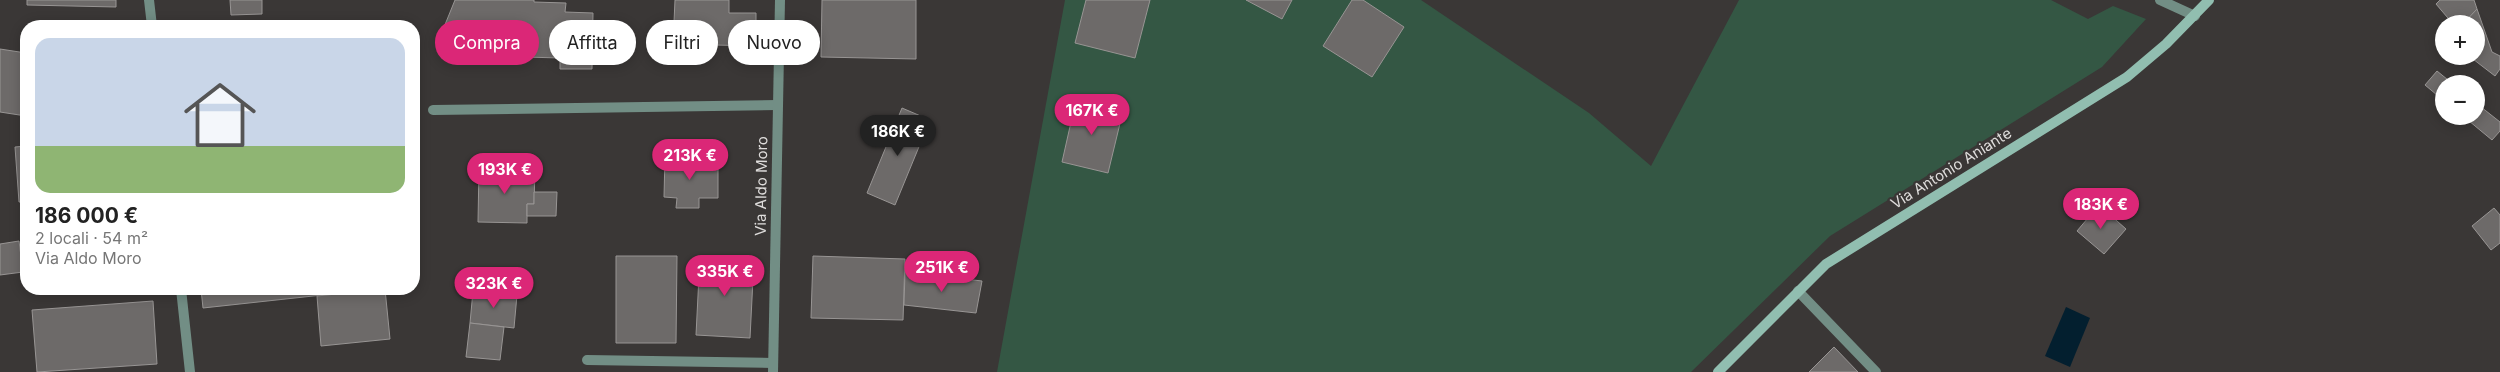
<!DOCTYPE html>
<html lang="it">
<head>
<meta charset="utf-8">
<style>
	:root { --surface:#fff; --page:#f2f2f2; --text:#222; --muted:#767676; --accent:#db2777 }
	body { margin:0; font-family:Inter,sans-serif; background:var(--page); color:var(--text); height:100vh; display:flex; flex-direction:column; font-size:19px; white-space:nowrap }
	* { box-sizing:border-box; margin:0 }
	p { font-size:16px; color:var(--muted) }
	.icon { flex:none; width:28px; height:28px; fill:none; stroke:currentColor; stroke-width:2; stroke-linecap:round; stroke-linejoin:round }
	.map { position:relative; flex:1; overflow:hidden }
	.drawer { position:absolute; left:20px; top:20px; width:400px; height:275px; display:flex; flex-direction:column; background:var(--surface); border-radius:20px; box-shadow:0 2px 12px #0003 }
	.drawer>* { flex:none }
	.banner { position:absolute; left:435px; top:20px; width:475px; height:45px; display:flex; gap:10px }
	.fabs { position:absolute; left:2435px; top:15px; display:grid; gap:10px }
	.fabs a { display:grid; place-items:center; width:50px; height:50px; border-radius:50%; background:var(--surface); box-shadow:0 2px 12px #0003; font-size:25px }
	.price { position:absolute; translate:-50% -42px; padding:0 11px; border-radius:18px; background:var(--accent); color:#fff; font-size:16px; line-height:32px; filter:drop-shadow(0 1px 2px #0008) }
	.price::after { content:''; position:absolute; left:50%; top:30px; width:15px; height:11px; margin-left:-8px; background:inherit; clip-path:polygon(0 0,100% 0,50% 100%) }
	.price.active { background:#222; color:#fff }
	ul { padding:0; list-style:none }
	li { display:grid; align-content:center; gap:10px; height:265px; padding:0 15px }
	li span { display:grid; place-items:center; height:155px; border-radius:15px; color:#555 }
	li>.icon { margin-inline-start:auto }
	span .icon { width:90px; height:90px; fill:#fffc; stroke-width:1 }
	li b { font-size:21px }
	.chip { padding:0 18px; border-radius:22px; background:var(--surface); box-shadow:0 2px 12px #0003; font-size:18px; line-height:45px }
	.chip.active { background:var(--accent); color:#fff }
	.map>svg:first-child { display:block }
	.green { fill:#345744 }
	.water { fill:#031f2f }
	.building { fill:#6d6a69; stroke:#989594 }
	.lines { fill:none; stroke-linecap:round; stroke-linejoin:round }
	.lane { stroke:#728e85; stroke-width:10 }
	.street { stroke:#728e85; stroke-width:10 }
	.secondary { stroke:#91beb0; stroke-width:10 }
	.labels { text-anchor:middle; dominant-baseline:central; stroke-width:4.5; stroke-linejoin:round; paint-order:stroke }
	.street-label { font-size:15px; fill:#dedcdb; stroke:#3a3736 }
</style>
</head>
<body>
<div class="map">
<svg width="2500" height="372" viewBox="0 0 2500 372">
	<rect width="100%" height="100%" fill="#3a3736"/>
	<polygon class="green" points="1065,0 1421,0 1589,113 1651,166 1739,0 2051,0 2088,19 2113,6 2146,19 2102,67 1830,236 1691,372 997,372"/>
	<polygon class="water" points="2066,307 2090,318 2070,367 2045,356"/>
	<g class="building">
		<polygon points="27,0 116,0 116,7 27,5"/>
		<polygon points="230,0 262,0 262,14 231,15"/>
		<polygon points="455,0 534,0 534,2 566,3 565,12 593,13 592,69 560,69 560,58 525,57 525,47 459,47 459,37 440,37"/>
		<polygon points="675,0 729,0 729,13 756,13 756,46 673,44"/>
		<polygon points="822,0 916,0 916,59 821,57"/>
		<polygon points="1086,0 1150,0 1135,58 1075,43"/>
		<polygon points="1246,0 1292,0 1282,19"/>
		<polygon points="1352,0 1363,0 1404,27 1372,77 1323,46"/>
		<polygon points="2440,0 2474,0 2477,9 2463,24 2453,24 2436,4"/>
		<polygon points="2477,9 2492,52 2500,56 2500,69 2495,76 2469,56 2476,56 2476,24 2463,24"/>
		<polygon points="0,49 26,53 26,116 0,112"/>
		<polygon points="2437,71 2453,84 2444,84 2443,100 2425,85"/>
		<polygon points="1076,100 1123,111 1108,173 1062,162"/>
		<polygon points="2476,103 2500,122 2500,131 2492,140 2463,116 2476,116"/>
		<polygon points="902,108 930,120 895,205 867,193"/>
		<polygon points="26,146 26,202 19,202 15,147"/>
		<polygon points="665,156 700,157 718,169 718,198 699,198 699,208 676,208 677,198 664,197"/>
		<polygon points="479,168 535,169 534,204 527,204 527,223 478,222"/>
		<polygon points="534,192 557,192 556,216 527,216 527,204 534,204"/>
		<polygon points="2099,205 2126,229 2104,254 2077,231"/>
		<polygon points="2494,208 2500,215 2500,243 2491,250 2472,226"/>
		<polygon points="19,241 23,272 0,275 0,244"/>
		<polygon points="616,256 677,256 676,343 616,343"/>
		<polygon points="700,256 754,259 750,338 696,335"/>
		<polygon points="813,256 905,259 903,320 811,318"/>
		<polygon points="905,272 982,281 976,313 904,305"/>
		<polygon points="201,289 350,289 350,292 203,308"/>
		<polygon points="385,289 390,339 321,346 317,296"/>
		<polygon points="473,291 517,295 514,328 470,323"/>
		<polygon points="153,301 157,364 37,372 32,310"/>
		<polygon points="470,323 504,327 500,360 466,357"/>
		<polygon points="1834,347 1858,372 1809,372"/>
	</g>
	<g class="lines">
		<polyline class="lane" points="2160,0 2195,16"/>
		<g class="street">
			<polyline points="149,0 152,26"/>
			<polyline points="433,110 777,105"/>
			<polyline points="181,289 190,372"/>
			<polyline points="1798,291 1876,372"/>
			<polyline points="587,360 773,363"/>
			<polyline points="773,372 780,0"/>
		</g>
		<polyline class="secondary" points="1718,372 1826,264 2127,77 2166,44 2209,0"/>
	</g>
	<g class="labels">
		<g class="street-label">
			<text transform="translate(1951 168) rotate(-32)">Via Antonio Aniante</text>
			<text transform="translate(761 186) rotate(-89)">Via Aldo Moro</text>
		</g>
	</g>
</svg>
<div class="fabs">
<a>+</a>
<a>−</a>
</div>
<b class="price" style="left:1092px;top:136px">167K €</b>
<b class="price active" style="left:898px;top:157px">186K €</b>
<b class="price" style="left:690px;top:181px">213K €</b>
<b class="price" style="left:505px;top:195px">193K €</b>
<b class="price" style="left:2101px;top:230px">183K €</b>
<b class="price" style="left:942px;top:293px">251K €</b>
<b class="price" style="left:725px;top:297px">335K €</b>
<b class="price" style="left:494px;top:309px">323K €</b>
<div class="banner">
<a class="chip active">Compra</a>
<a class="chip">Affitta</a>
<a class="chip">Filtri</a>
<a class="chip">Nuovo</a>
</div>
<section class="drawer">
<ul>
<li><span style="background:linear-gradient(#c9d6e8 70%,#8fb573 0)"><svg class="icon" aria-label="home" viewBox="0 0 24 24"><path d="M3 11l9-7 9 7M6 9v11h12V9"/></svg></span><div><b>186 000 €</b><p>2 locali · 54 m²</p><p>Via Aldo Moro</p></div></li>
</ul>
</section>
</div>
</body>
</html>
